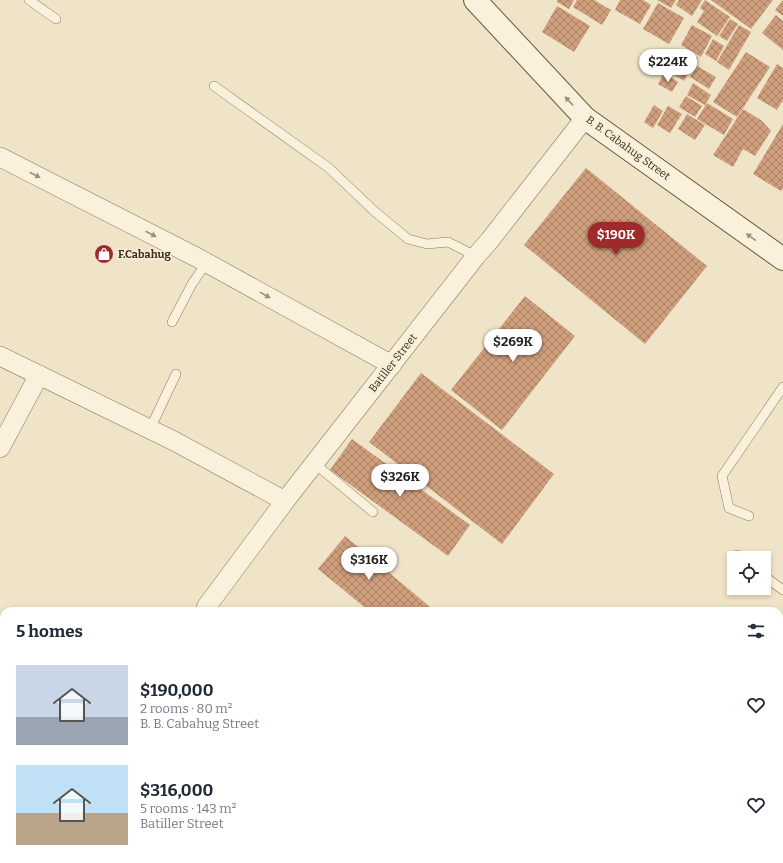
<!DOCTYPE html>
<html lang="en">
<head>
<meta charset="utf-8">
<style>
	:root { --surface:#fff; --page:#f2f2f3; --text:#1f2937; --muted:#747a83; --accent:#9e2a2b }
	body { margin:0; font-family:Bitter,serif; background:var(--page); color:var(--text); height:100vh; display:flex; flex-direction:column; font-size:15px; white-space:nowrap }
	* { box-sizing:border-box; margin:0 }
	p { font-size:13px; color:var(--muted) }
	.icon { flex:none; width:22px; height:22px; fill:none; stroke:currentColor; stroke-width:2; stroke-linecap:round; stroke-linejoin:round }
	.map { position:relative; flex:1; overflow:hidden }
	.side { position:absolute; left:0px; top:607px; width:783px; height:256px; display:flex; flex-direction:column; background:var(--surface); border-radius:12px 12px 0 0; box-shadow:0 2px 6px #0003 }
	.side>* { flex:none }
	.controls { position:absolute; left:727px; top:551px; display:grid; gap:8px }
	.controls a { display:grid; place-items:center; width:44px; height:44px; border-radius:0px; background:var(--surface); box-shadow:0 2px 6px #0003; font-size:20px }
	.price { position:absolute; translate:-50% -34px; padding:0 9px; border-radius:14px; background:#fff; color:#222; font-size:13px; line-height:26px; filter:drop-shadow(0 1px 2px #0008) }
	.price::after { content:''; position:absolute; left:50%; top:24px; width:12px; height:9px; margin-left:-6px; background:inherit; clip-path:polygon(0 0,100% 0,50% 100%) }
	.price.active { background:var(--accent); color:#fff }
	ul { padding:0; list-style:none }
	li { display:flex; align-items:center; gap:12px; height:100px; padding:0 16px }
	li span { display:grid; place-items:center; flex:none; width:112px; height:80px; border-radius:0px; color:#555 }
	li>.icon { margin-inline-start:auto }
	span .icon { width:48px; height:48px; fill:#fffc; stroke-width:1 }
	li b { font-size:17px }
	h2 { display:flex; justify-content:space-between; align-items:center; height:48px; padding:0 16px; font-size:17px }
	.map>svg:first-child { display:block }
	.lines { fill:none; stroke-linecap:round; stroke-linejoin:round }
	.stream { stroke:#6f938a; stroke-width:6 }
	.building { fill:url(#building-cross-hatch) }
	.lane-casing { stroke:#8d765c; stroke-width:10 }
	.street-casing { stroke:#8d765c; stroke-width:20 }
	.secondary-casing { stroke:#6f573f; stroke-width:24 }
	.primary-casing { stroke:#5b4430; stroke-width:24 }
	.lane { stroke:#faf1dc; stroke-width:9 }
	.street { stroke:#faf1dc; stroke-width:19 }
	.secondary { stroke:#faf1dc; stroke-width:22 }
	.primary { stroke:#f3d9a0; stroke-width:22 }
	.oneway { fill:#9c907e }
	.labels { text-anchor:middle; dominant-baseline:central; stroke-width:3; stroke-linejoin:round; paint-order:stroke }
	.street-label { font-size:11px; fill:#3d2e20; stroke:#f7eed8 }
	.poi-label { font-size:11px; font-weight:bold; fill:#3d2e20; stroke:#f7eed8; text-anchor:start }
</style>
</head>
<body>
<div class="map">
<svg width="783" height="863" viewBox="0 0 783 863">
	<defs>
		<pattern id="building-cross-hatch" width="8" height="8" patternUnits="userSpaceOnUse"><rect width="8" height="8" fill="#cf9f7d"/><path d="M0 0l8 8M0 8l8-8" fill="none" stroke="#a98266"/></pattern>
	</defs>
	<rect width="100%" height="100%" fill="#f0e4c8"/>
	<g class="lines">
		<g class="stream">
			<polyline points="0,642 4,646"/>
			<polyline points="437,859 446,863"/>
		</g>
	</g>
	<g class="building">
		<polygon points="557,0 574,0 569,9 557,2"/>
		<polygon points="577,0 594,0 611,10 602,25 573,7"/>
		<polygon points="620,0 643,0 651,5 640,24 615,10"/>
		<polygon points="657,0 676,0 671,8"/>
		<polygon points="679,0 702,0 692,16 676,5"/>
		<polygon points="705,0 730,17 717,36 697,22 704,11 700,8"/>
		<polygon points="711,0 773,0 751,29"/>
		<polygon points="783,0 783,16 775,10"/>
		<polygon points="658,3 684,18 669,44 643,29"/>
		<polygon points="557,6 590,26 574,52 542,32"/>
		<polygon points="776,15 783,21 783,50 762,33"/>
		<polygon points="730,19 738,24 727,41 719,36"/>
		<polygon points="692,25 712,36 701,57 681,45"/>
		<polygon points="739,25 751,32 729,70 717,62"/>
		<polygon points="713,39 724,46 716,61 705,54"/>
		<polygon points="683,49 698,58 693,66 678,57"/>
		<polygon points="667,51 692,67 684,81 659,65"/>
		<polygon points="746,52 770,67 737,117 713,102"/>
		<polygon points="777,64 783,68 783,100 777,110 757,98"/>
		<polygon points="697,66 716,77 709,89 690,77"/>
		<polygon points="664,73 678,82 672,92 658,84"/>
		<polygon points="693,83 711,95 705,105 687,95"/>
		<polygon points="686,96 702,106 695,117 679,107"/>
		<polygon points="707,103 733,119 724,135 697,119"/>
		<polygon points="654,105 663,111 653,128 644,122"/>
		<polygon points="668,106 682,114 670,133 657,125"/>
		<polygon points="743,109 761,120 771,131 755,156 743,149 733,167 713,155"/>
		<polygon points="687,114 705,125 695,140 678,129"/>
		<polygon points="783,124 783,188 781,191 753,174"/>
		<polygon points="586,168 707,266 645,344 524,245"/>
		<polygon points="525,296 575,336 502,430 451,390"/>
		<polygon points="421,373 554,474 502,544 369,442"/>
		<polygon points="352,439 470,525 448,556 330,470"/>
		<polygon points="345,536 435,611 369,611 318,569"/>
		<polygon points="52,859 93,859 91,863 50,863"/>
	</g>
	<g class="lines">
		<g class="lane-casing">
			<g id="lane">
				<polyline points="29,0 56,19"/>
				<polyline points="214,86 329,168 373,210 408,239 427,244 448,242 476,256"/>
				<polyline points="172,322 192,284 207,262"/>
				<polyline points="150,429 176,374"/>
				<polyline points="315,464 373,512"/>
				<polyline points="749,516 729,508 722,476 783,387"/>
				<polyline points="737,555 741,558"/>
				<polyline points="764,576 783,590"/>
				<polyline points="0,731 4,735"/>
				<polyline points="167,859 179,863"/>
			</g>
		</g>
		<g class="street-casing">
			<g id="street">
				<polyline points="0,157 198,258 392,365"/>
				<polyline points="0,356 174,441 285,501"/>
				<polyline points="0,448 39,375"/>
				<polyline points="205,611 207,606 285,501 476,256 490,240 585,118"/>
				<polyline points="779,691 783,693"/>
				<polyline points="540,863 543,859"/>
			</g>
		</g>
		<g class="secondary-casing">
			<polyline id="secondary" points="475,0 585,118 783,259"/>
		</g>
		<g class="primary-casing">
			<g id="primary">
				<polyline points="779,805 783,797"/>
				<polyline points="750,863 752,859"/>
			</g>
		</g>
		<use href="#lane" class="lane"/>
		<use href="#street" class="street"/>
		<use href="#secondary" class="secondary"/>
		<use href="#primary" class="primary"/>
	</g>
	<defs><path id="oneway-solid" d="M-6-.8H1V-3.2L6.5 0L1 3.2V.8H-6Z"/></defs>
	<g class="oneway">
		<use href="#oneway-solid" transform="translate(569 101) rotate(-133)"/>
		<use href="#oneway-solid" transform="translate(35 175) rotate(27)"/>
		<use href="#oneway-solid" transform="translate(151 234) rotate(27)"/>
		<use href="#oneway-solid" transform="translate(751 237) rotate(-144)"/>
		<use href="#oneway-solid" transform="translate(265 295) rotate(29)"/>
	</g>
	<defs>
		<g id="shop-disc" transform="scale(1)"><circle r="9.5" fill="#9e2a2b" stroke="#f7eed8"/><path d="M-5-2.5h2.3a2.7 3.5 0 0 1 5.4 0H5L5.5 6h-11ZM-1.5-2.5h3a1.5 2.3 0 0 0-3 0Z" fill="#fff"/></g>
	</defs>
	<g fill-rule="evenodd">
		<use href="#shop-disc" x="104" y="254"/>
	</g>
	<g class="labels">
		<g class="street-label">
			<text transform="translate(628 148) rotate(36)">B. B. Cabahug Street</text>
			<text transform="translate(393 363) rotate(-52)">Batiller Street</text>
		</g>
		<g class="poi-label">
			<text x="118" y="254">F.Cabahug</text>
		</g>
	</g>
</svg>
<div class="controls">
<a><svg class="icon" aria-label="locate" viewBox="0 0 24 24"><circle cx="12" cy="12" r="6"/><path d="M12 2v4M12 18v4M2 12h4M18 12h4"/></svg></a>
</div>
<b class="price" style="left:668px;top:83px">$224K</b>
<b class="price active" style="left:616px;top:256px">$190K</b>
<b class="price" style="left:513px;top:363px">$269K</b>
<b class="price" style="left:400px;top:498px">$326K</b>
<b class="price" style="left:369px;top:581px">$316K</b>
<section class="side">
<h2>5 homes<svg class="icon" aria-label="filters" viewBox="0 0 24 24"><path d="M4 7h16M4 17h16"/><circle cx="9" cy="7" r="2"/><circle cx="15" cy="17" r="2"/></svg></h2>
<ul>
<li><span style="background:linear-gradient(#c9d6e8 65%,#9aa5b1 0)"><svg class="icon" aria-label="home" viewBox="0 0 24 24"><path d="M3 11l9-7 9 7M6 9v11h12V9"/></svg></span><div><b>$190,000</b><p>2 rooms · 80 m²</p><p>B. B. Cabahug Street</p></div><svg class="icon" aria-label="heart" viewBox="0 0 24 24"><path d="M12 20l-8-8c-3-5 5-10 8-4 3-6 11-1 8 4z"/></svg></li>
<li><span style="background:linear-gradient(#bfe0f5 60%,#b9a48a 0)"><svg class="icon" aria-label="home" viewBox="0 0 24 24"><path d="M3 11l9-7 9 7M6 9v11h12V9"/></svg></span><div><b>$316,000</b><p>5 rooms · 143 m²</p><p>Batiller Street</p></div><svg class="icon" aria-label="heart" viewBox="0 0 24 24"><path d="M12 20l-8-8c-3-5 5-10 8-4 3-6 11-1 8 4z"/></svg></li>
</ul>
</section>
</div>
</body>
</html>
